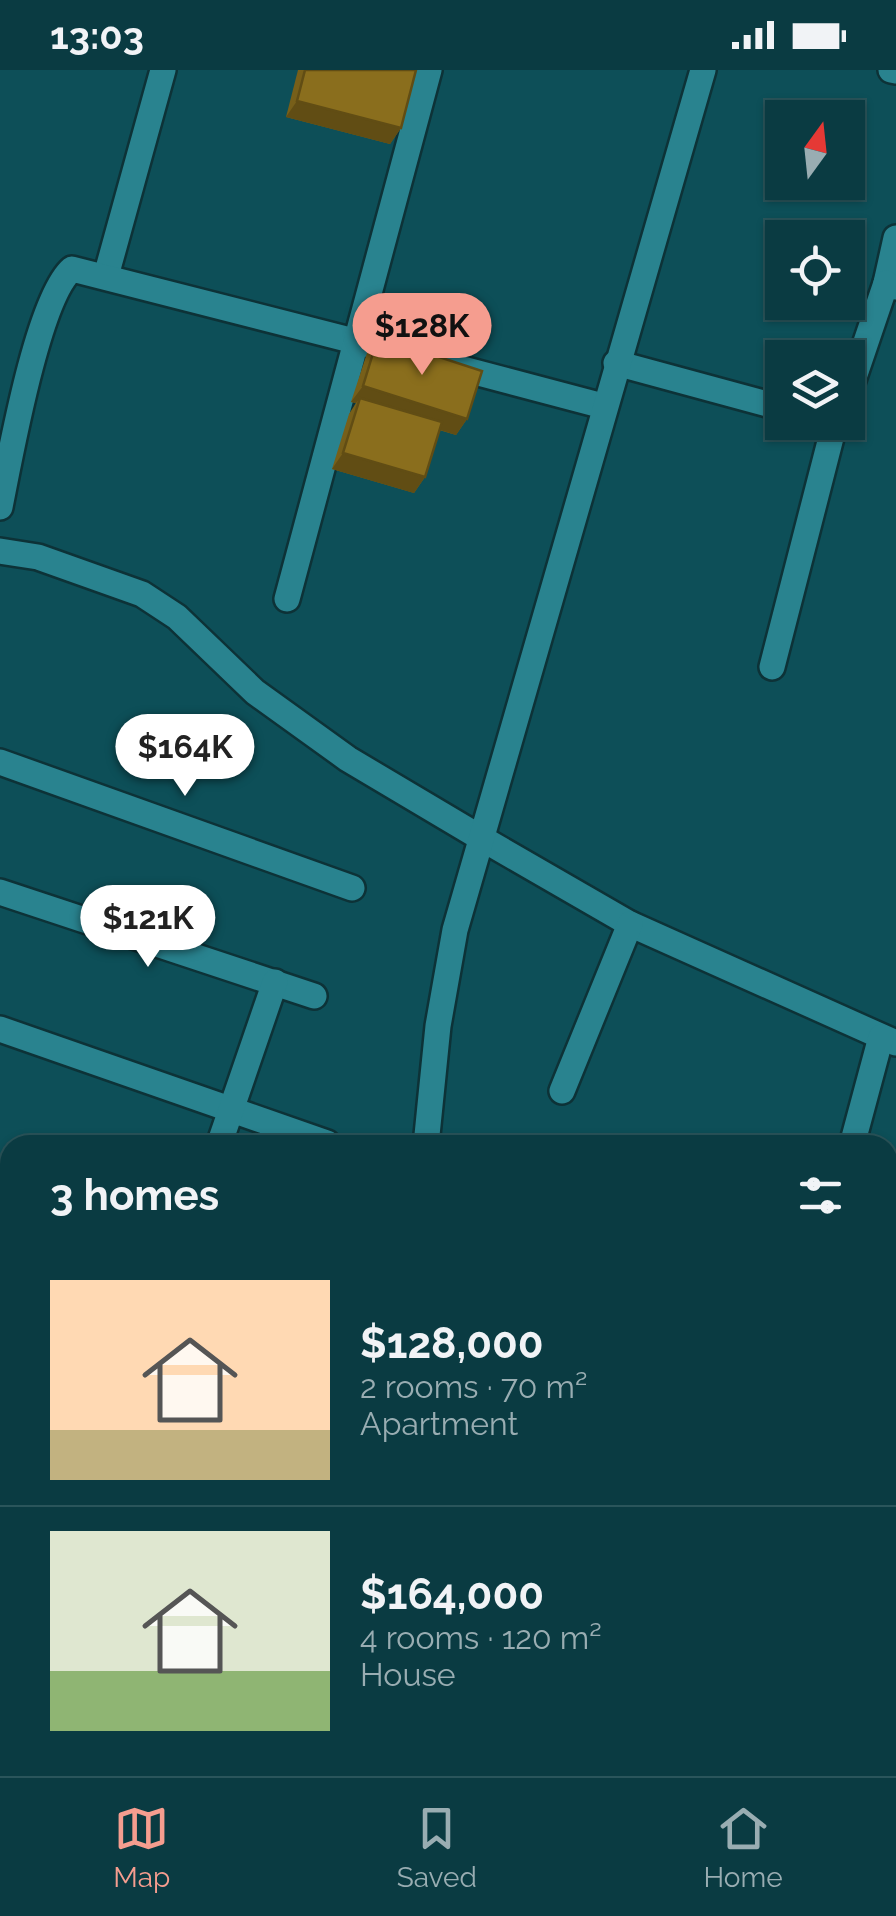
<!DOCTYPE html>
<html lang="en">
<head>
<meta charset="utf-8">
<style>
	:root { --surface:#0a3b42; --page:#134249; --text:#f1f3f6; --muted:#99adb2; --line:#2a555b; --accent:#f59d8f }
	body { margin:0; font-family:Raleway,sans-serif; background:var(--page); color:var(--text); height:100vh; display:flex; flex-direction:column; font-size:38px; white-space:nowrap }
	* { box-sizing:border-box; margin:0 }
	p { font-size:32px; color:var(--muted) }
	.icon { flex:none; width:55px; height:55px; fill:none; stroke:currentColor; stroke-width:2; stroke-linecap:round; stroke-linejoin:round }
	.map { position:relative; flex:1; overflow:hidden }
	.drawer { position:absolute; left:0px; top:1065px; width:898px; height:642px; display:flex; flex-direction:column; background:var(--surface); border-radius:30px 30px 0 0; box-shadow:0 2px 8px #0004,0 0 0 2px var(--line) }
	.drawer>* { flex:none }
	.needle { width:65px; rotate:15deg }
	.tools { position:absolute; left:765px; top:30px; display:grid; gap:20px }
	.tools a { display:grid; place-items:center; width:100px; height:100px; border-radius:0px; background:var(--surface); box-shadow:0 2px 8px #0004,0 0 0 2px var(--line); font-size:50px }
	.price { position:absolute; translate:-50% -85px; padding:0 22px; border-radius:35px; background:#fff; color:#222; font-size:32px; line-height:65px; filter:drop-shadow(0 2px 5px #0008) }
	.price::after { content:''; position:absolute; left:50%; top:60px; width:30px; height:22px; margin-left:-15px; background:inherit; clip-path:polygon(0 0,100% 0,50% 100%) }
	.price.selected { background:var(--accent); color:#111 }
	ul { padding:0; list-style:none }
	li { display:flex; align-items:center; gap:30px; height:250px; padding:0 50px }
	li+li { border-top:2px solid var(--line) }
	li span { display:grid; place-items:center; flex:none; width:280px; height:200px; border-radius:0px; color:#555 }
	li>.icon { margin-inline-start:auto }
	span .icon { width:120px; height:120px; fill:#fffc; stroke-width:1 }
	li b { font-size:42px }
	h2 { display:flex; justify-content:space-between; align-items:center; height:120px; padding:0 50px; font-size:42px }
	.status { display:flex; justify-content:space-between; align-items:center; height:70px; padding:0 50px; background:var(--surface); direction:ltr }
	.status svg { height:28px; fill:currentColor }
	.menu { display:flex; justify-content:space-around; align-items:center; height:140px; border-top:2px solid var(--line); background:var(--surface); font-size:28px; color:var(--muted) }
	.menu a { display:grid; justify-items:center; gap:5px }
	.menu .selected { color:var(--accent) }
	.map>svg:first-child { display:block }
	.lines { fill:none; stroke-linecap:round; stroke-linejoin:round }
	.minor-casing { stroke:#0d3237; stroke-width:30 }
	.minor { stroke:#29838f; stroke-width:25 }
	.wall { fill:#775f19 }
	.shaded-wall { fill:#614d14 }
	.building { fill:#8a6e1d; stroke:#614d14; stroke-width:2.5 }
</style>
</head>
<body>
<div class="status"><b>13:03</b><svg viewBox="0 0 49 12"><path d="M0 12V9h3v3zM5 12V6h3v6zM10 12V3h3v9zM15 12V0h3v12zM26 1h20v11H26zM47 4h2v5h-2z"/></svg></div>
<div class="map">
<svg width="896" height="1706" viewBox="0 0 896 1706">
	<rect width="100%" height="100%" fill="#0d4f58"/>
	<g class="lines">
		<g class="minor-casing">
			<g id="minor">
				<polyline points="891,0 896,1"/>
				<polyline points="896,168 886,213 896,217"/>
				<polyline points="106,206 163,0"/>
				<polyline points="616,293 782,338"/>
				<polyline points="448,295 603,336"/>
				<polyline points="848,325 886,213"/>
				<path d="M 0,437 C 10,387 38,228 72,199 L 405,284"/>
				<polyline points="0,481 38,487 142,524 177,547 255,622 348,689 481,768 630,854 896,973"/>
				<polyline points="287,529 429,0"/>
				<polyline points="772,597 835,352"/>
				<polyline points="0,692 352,818"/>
				<polyline points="0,822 314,926"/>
				<polyline points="0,959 327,1073"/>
				<polyline points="562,1021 630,854"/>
				<polyline points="219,1075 275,912"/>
				<polyline points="426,1075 438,956 455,860 703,0"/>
				<polyline points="852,1075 881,967"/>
				<polyline points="0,1127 10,1130"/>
				<polyline points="0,1286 10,1289"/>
				<polyline points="0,1423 10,1426"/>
				<polyline points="0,1476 10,1443"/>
				<polyline points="888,1510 896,1512"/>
				<polyline points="888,1578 896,1572"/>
				<polyline points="60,1706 62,1698"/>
				<polyline points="197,1706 200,1698"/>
				<polyline points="334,1706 336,1698"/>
				<polyline points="449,1706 449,1698"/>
				<polyline points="774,1706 780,1698"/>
			</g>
		</g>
		<use href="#minor" class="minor"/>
	</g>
	<g class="wall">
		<polygon points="298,0 416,0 401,58 390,74 286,47"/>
		<polygon points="378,267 467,349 456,365 439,360 425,407 414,423 332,399 349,344 356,333 351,332 367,283"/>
	</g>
	<g class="shaded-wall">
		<polygon points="297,31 401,58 390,74 286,47"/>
		<polygon points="363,316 467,349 456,365 358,334 360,328 356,333 351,332"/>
		<polygon points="343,383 425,407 414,423 332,399"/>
	</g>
	<g class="building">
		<polygon points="305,0 416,0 401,58 297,31"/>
		<polygon points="378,267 482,301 467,349 363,316"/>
		<polygon points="360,328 442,352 425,407 343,383"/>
	</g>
</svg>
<div class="tools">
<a><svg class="needle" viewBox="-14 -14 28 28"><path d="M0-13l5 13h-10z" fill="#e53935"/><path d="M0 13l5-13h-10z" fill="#99adb2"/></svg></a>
<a><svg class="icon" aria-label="locate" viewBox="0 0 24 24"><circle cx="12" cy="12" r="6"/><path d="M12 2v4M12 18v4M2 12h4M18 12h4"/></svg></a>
<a><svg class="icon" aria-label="layers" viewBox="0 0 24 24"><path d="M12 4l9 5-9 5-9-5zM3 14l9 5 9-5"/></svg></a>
</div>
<b class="price selected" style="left:422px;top:308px">$128K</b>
<b class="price" style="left:185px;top:729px">$164K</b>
<b class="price" style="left:148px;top:900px">$121K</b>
<section class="drawer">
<h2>3 homes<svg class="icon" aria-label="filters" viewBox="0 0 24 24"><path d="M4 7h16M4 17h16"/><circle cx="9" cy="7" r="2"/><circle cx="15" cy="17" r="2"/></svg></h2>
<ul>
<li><span style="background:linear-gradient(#ffd9b3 75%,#c2b280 0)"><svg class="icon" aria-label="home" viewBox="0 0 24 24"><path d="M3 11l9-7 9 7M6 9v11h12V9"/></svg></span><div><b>$128,000</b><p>2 rooms · 70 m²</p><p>Apartment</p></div></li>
<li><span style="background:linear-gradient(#dfe7d0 70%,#8fb573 0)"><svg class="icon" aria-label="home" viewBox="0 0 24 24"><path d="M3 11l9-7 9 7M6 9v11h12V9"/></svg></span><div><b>$164,000</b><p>4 rooms · 120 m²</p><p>House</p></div></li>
</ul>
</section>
</div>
<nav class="menu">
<a class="selected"><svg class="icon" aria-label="map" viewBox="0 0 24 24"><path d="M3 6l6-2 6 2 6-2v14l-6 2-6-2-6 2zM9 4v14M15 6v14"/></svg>Map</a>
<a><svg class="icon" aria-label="saved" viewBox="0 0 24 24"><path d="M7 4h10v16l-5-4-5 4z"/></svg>Saved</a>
<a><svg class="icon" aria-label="home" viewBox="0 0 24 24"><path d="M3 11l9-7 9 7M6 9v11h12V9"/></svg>Home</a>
</nav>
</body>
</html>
